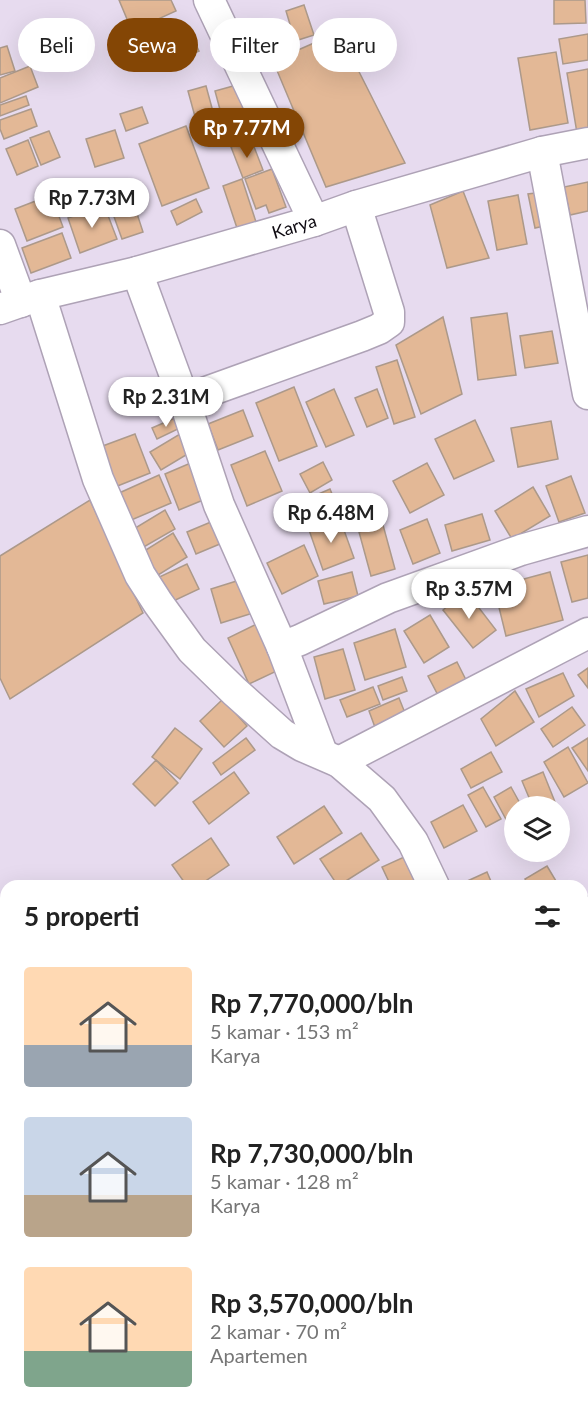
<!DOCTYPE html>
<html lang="id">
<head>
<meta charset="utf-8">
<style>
	:root { --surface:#fff; --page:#f6f6f6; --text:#222; --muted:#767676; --accent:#844605 }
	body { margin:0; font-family:Lato,sans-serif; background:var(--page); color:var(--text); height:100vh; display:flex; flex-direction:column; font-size:22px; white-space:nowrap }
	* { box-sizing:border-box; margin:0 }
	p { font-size:20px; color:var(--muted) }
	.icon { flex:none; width:33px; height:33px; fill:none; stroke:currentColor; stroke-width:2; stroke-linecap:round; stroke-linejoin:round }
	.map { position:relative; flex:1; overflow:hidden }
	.drawer { position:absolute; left:0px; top:880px; width:588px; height:536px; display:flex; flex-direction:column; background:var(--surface); border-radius:18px 18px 0 0; box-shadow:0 6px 24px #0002 }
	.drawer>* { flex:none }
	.top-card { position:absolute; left:18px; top:18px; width:552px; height:54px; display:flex; gap:12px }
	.tools { position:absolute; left:504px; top:796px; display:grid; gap:12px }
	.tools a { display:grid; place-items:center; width:66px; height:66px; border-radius:50%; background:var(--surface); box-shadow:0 6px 24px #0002; font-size:30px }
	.price { position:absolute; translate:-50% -51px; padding:0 14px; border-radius:21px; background:#fff; color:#222; font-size:20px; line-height:39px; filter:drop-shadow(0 2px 3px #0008) }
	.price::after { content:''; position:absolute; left:50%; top:36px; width:18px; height:14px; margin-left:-9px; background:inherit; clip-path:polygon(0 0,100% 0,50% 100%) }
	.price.current { background:var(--accent); color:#fff }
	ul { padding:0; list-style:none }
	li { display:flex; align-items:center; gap:18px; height:150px; padding:0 24px }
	li span { display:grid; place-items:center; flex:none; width:168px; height:120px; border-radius:6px; color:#555 }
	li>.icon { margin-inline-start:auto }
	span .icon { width:72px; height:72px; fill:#fffc; stroke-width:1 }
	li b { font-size:26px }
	h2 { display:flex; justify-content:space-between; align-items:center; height:72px; padding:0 24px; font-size:26px }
	.tag { padding:0 21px; border-radius:27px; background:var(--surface); box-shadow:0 6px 24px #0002; font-size:21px; line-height:54px }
	.tag.current { background:var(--accent); color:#fff }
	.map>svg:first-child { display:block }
	.building { fill:#e3b896; stroke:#ac998a; stroke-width:1.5 }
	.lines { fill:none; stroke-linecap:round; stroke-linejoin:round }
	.minor-casing { stroke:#aea2b6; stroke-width:33 }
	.minor { stroke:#fff; stroke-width:30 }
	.labels { text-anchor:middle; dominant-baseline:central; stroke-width:6; stroke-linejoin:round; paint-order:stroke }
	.street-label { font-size:18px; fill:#0e0a11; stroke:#fff }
</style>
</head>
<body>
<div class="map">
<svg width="588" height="1415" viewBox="0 0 588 1415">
	<rect width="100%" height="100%" fill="#e7dbef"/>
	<g class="building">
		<polygon points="119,0 171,0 176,11 132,31"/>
		<polygon points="554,0 585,0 586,23 554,24"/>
		<polygon points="304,5 314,35 295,41 286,11"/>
		<polygon points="285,23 292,43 264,53 257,33"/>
		<polygon points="189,29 199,51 161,67 152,45"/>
		<polygon points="339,32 405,163 326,187 273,61"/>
		<polygon points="588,34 588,60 563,64 559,39"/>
		<polygon points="7,46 15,71 0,75 0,48"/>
		<polygon points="556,52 568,123 530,130 518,58"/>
		<polygon points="30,66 38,87 0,103 0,78"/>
		<polygon points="588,69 588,131 577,133 567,73"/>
		<polygon points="244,83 251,109 222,117 215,91"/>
		<polygon points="206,86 215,119 197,124 188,91"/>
		<polygon points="26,96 29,105 0,116 0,105"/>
		<polygon points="142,107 148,123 126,131 120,114"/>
		<polygon points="31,109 37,126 4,139 0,129 0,120"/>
		<polygon points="251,113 256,133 225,141 220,121"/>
		<polygon points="186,126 209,188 162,206 139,144"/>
		<polygon points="115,130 124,158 95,167 86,139"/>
		<polygon points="49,131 60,157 41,165 30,138"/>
		<polygon points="251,139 263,170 243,178 231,147"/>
		<polygon points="28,140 38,166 17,175 6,149"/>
		<polygon points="272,169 286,207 269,213 266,205 256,209 245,179"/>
		<polygon points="242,179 256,222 237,228 223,186"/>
		<polygon points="588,182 588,211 570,215 564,187"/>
		<polygon points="463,191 489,258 447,268 430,205"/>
		<polygon points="130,192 143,232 122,239 108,200"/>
		<polygon points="543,192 549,225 535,228 528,194"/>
		<polygon points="51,195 63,227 27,241 15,209"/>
		<polygon points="518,195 527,244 497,250 488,201"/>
		<polygon points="196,199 202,212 177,225 171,211"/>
		<polygon points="104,205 117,239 80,253 68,218"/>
		<polygon points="62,233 71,258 31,273 22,248"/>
		<polygon points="507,313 516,375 478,380 471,318"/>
		<polygon points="443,317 462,394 421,414 396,345"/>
		<polygon points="552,331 558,363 525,368 520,336"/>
		<polygon points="397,360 415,417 394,424 376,367"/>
		<polygon points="294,387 317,446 279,461 256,403"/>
		<polygon points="334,389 354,435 326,447 306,402"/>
		<polygon points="377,389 388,418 367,427 355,398"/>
		<polygon points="243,410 253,436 218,450 208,424"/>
		<polygon points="175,418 180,428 157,439 152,428"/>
		<polygon points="475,420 494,461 454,479 435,439"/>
		<polygon points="551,421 558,459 518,467 511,428"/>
		<polygon points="185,431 196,449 161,470 150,452"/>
		<polygon points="135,434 150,473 115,487 100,447"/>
		<polygon points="265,451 282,491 247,506 231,465"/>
		<polygon points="193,462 208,498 179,510 165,474"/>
		<polygon points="323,462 332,480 310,493 300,474"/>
		<polygon points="427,463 444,495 410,513 393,481"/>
		<polygon points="159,475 171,503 129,521 117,494"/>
		<polygon points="571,476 585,513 559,522 546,486"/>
		<polygon points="533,487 550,516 512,539 495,511"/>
		<polygon points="330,489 339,511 302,527 293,505"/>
		<polygon points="90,500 143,613 10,699 0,678 0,556"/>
		<polygon points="165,510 175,529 142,548 132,530"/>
		<polygon points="482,514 490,540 452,551 445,525"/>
		<polygon points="218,519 227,541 196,554 187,532"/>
		<polygon points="340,519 354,558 323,570 309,530"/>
		<polygon points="427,519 440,553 413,564 400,530"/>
		<polygon points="383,525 395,569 371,576 359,532"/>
		<polygon points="173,533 187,557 155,577 141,553"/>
		<polygon points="304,545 318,576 282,594 267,563"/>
		<polygon points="588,555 588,598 572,602 561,562"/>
		<polygon points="187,564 199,589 167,604 155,579"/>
		<polygon points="352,572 358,596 324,604 318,581"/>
		<polygon points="550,572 563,620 506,636 494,587"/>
		<polygon points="243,579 253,613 221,623 211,589"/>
		<polygon points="466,591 496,630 473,648 443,610"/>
		<polygon points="430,615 449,647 424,663 404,631"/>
		<polygon points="259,623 281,669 249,684 228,638"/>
		<polygon points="395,629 406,667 365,680 354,643"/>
		<polygon points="343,649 355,690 325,699 314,657"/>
		<polygon points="457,662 468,684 440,699 428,676"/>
		<polygon points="588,668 588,688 578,675"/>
		<polygon points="563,673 574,696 539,717 526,689"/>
		<polygon points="402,677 407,691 383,700 378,686"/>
		<polygon points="373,687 380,704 347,717 340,700"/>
		<polygon points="515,691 534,722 496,746 481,719"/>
		<polygon points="399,698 407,718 376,730 369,711"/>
		<polygon points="223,699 247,726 224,747 200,721"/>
		<polygon points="572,707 585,725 553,747 541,729"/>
		<polygon points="175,728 202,749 180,779 152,757"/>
		<polygon points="246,738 255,750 221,775 213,763"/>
		<polygon points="588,738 588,771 572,748"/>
		<polygon points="568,747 588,783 564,797 544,762"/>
		<polygon points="491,752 502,772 471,788 461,769"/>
		<polygon points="156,760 178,783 155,806 133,784"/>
		<polygon points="234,772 249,793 209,824 193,802"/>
		<polygon points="543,772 557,807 533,807 522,781"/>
		<polygon points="483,787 501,819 486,827 468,795"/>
		<polygon points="511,787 522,807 514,807 514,819 508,823 494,797"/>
		<polygon points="463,805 477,831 444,848 431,822"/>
		<polygon points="324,806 342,833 294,864 277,837"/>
		<polygon points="361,833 379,860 338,886 320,859"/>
		<polygon points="211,838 229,865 198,886 187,886 172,865"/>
		<polygon points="413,853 424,879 408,886 391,886 382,867"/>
		<polygon points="547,866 559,886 529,886 525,879"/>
		<polygon points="487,872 493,886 464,886 463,883"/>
		<polygon points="582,964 588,977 588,1013 582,1016"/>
		<polygon points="588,1142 588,1178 582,1180 582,1145"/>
		<polygon points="6,1182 6,1200 0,1203 0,1185"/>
		<polygon points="6,1338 6,1388 0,1391 0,1341"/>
		<polygon points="588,1378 588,1404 582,1387 582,1380"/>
		<polygon points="6,1404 6,1410 41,1410 44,1415 0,1415 0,1408"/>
		<polygon points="232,1410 261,1410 263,1415 234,1415"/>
		<polygon points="272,1410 310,1410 312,1413 308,1415 297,1415 295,1411 287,1415 274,1415"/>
		<polygon points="400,1410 443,1410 446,1415 402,1415"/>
	</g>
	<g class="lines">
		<g class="minor-casing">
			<g id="minor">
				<polyline points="209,0 314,221"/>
				<polyline points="542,152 588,394"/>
				<polyline points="0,245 21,302"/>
				<polyline points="137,272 184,400 219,505 282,647 322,753"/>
				<polyline points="40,295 98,479 140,575 158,603 192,650 234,691 282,734 302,746 339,762 382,799 413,842 434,886"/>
				<polyline points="0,309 40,295 137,272 314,221 356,206 542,152 588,143"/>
				<polyline points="184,400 362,336 379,329 389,322 389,312 356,206"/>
				<polyline points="282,647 300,640 388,598 521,550 588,531"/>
				<polyline points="339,762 588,633"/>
				<polyline points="582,916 588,912"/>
				<polyline points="0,1225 6,1221"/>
				<polyline points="582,1228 588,1241"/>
				<polyline points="0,1286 6,1296"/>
				<polyline points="76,1410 79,1415"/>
				<polyline points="391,1410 394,1415"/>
				<polyline points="512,1410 514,1415"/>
				<polyline points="332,1415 342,1410"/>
			</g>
		</g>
		<use href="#minor" class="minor"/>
	</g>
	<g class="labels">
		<g class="street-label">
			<text transform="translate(294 226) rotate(-17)">Karya</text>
		</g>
	</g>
</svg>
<div class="tools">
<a><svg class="icon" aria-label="layers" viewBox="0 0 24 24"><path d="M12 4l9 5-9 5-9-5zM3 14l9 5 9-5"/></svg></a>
</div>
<b class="price current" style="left:247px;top:159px">Rp 7.77M</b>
<b class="price" style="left:92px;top:229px">Rp 7.73M</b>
<b class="price" style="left:166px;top:428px">Rp 2.31M</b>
<b class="price" style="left:331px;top:544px">Rp 6.48M</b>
<b class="price" style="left:469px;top:620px">Rp 3.57M</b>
<div class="top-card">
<a class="tag">Beli</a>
<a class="tag current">Sewa</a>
<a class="tag">Filter</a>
<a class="tag">Baru</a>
</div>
<section class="drawer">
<h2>5 properti<svg class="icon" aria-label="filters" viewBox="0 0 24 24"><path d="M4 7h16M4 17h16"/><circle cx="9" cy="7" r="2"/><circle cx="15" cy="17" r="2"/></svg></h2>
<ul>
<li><span style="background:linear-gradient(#ffd9b3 65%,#9aa5b1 0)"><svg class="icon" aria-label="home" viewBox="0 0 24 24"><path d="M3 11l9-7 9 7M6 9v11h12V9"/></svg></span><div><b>Rp 7,770,000/bln</b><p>5 kamar · 153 m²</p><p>Karya</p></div></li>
<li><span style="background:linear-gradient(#c9d6e8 65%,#b9a48a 0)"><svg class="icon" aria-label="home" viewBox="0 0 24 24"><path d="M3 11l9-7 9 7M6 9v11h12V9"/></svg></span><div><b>Rp 7,730,000/bln</b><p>5 kamar · 128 m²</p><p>Karya</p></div></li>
<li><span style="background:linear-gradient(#ffd9b3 70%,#7fa58c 0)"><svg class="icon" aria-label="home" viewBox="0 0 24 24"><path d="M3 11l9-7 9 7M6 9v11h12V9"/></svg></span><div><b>Rp 3,570,000/bln</b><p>2 kamar · 70 m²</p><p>Apartemen</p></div></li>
</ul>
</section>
</div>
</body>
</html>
